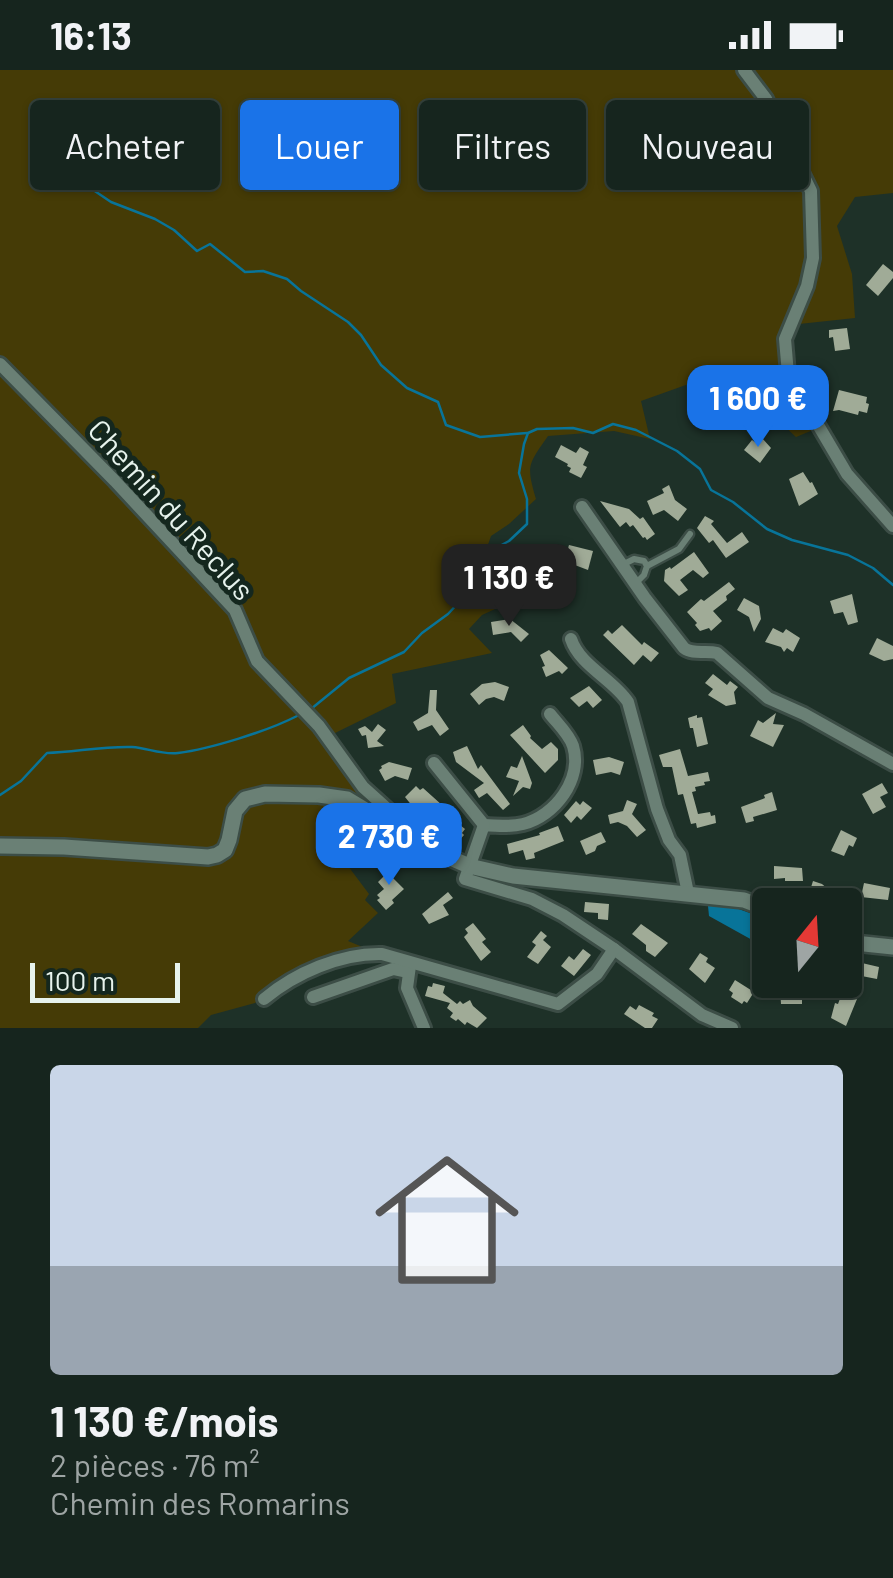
<!DOCTYPE html>
<html lang="fr">
<head>
<meta charset="utf-8">
<style>
	:root { --surface:#16251e; --page:#23312b; --text:#f1f3f6; --muted:#9ea5a4; --line:#35423c; --accent:#1a73e8 }
	body { margin:0; font-family:Barlow,sans-serif; background:var(--page); color:var(--text); height:100vh; display:flex; flex-direction:column; font-size:38px; white-space:nowrap }
	* { box-sizing:border-box; margin:0 }
	p { font-size:32px; color:var(--muted) }
	.icon { flex:none; width:55px; height:55px; fill:none; stroke:currentColor; stroke-width:2; stroke-linecap:round; stroke-linejoin:round }
	.map { position:relative; height:958px; overflow:hidden }
	.sheet { display:flex; flex-direction:column; background:var(--surface); flex:1 }
	.sheet>* { flex:none }
	.banner { position:absolute; left:30px; top:30px; width:835px; height:90px; display:flex; gap:20px }
	.needle { width:65px; rotate:18deg }
	.buttons { position:absolute; left:752px; top:818px; display:grid; gap:20px }
	.buttons a { display:grid; place-items:center; width:110px; height:110px; border-radius:10px; background:var(--surface); box-shadow:0 2px 8px #0004,0 0 0 2px var(--line); font-size:50px }
	.scale { position:absolute; left:30px; bottom:25px; width:150px; box-sizing:border-box; padding-left:10px; border:5px solid #e7f3ed; border-top:0; font-size:28px; line-height:35px; white-space:nowrap; color:#e7f3ed; -webkit-text-stroke:8px #14271e; paint-order:stroke }
	.price { position:absolute; translate:-50% -85px; padding:0 22px; border-radius:20px; background:var(--accent); color:#fff; font-size:32px; line-height:65px; filter:drop-shadow(0 2px 5px #0008) }
	.price::after { content:''; position:absolute; left:50%; top:60px; width:30px; height:22px; margin-left:-15px; background:inherit; clip-path:polygon(0 0,100% 0,50% 100%) }
	.price.on { background:#222; color:#fff }
	ul { padding:0; list-style:none }
	li { display:grid; align-content:center; gap:20px; height:530px; padding:0 50px }
	li+li { border-top:2px solid var(--line) }
	li span { display:grid; place-items:center; height:310px; border-radius:10px; color:#555 }
	li>.icon { margin-inline-start:auto }
	span .icon { width:180px; height:180px; fill:#fffc; stroke-width:1 }
	li b { font-size:42px }
	.tag { padding:0 35px; border-radius:10px; background:var(--surface); box-shadow:0 2px 8px #0004,0 0 0 2px var(--line); font-size:35px; line-height:90px }
	.tag.on { background:var(--accent); color:#fff }
	.status { display:flex; justify-content:space-between; align-items:center; height:70px; padding:0 50px; background:var(--surface); direction:ltr }
	.status svg { height:28px; fill:currentColor }
	.map>svg:first-child { display:block }
	.green { fill:#453b06 }
	.water { fill:#087499 }
	.lines { fill:none; stroke-linecap:round; stroke-linejoin:round }
	.stream { stroke:#087499; stroke-width:2.5 }
	.building { fill:#a0ab97 }
	.service-casing { stroke:#3c4d46; stroke-width:11 }
	.minor-casing { stroke:#3c4d46; stroke-width:18 }
	.tertiary-casing { stroke:#3c4d46; stroke-width:20 }
	.service { stroke:#6a8075; stroke-width:6 }
	.minor { stroke:#6a8075; stroke-width:12 }
	.tertiary { stroke:#6a8075; stroke-width:15 }
	.labels { text-anchor:middle; dominant-baseline:central; stroke-width:10; stroke-linejoin:round; paint-order:stroke }
	.street-label { font-size:30px; fill:#e7f3ed; stroke:#14271e }
</style>
</head>
<body>
<div class="status"><b>16:13</b><svg viewBox="0 0 49 12"><path d="M0 12V9h3v3zM5 12V6h3v6zM10 12V3h3v9zM15 12V0h3v12zM26 1h20v11H26zM47 4h2v5h-2z"/></svg></div>
<div class="map">
<svg width="893" height="958" viewBox="0 0 893 958">
	<rect width="100%" height="100%" fill="#1e3128"/>
	<path class="green" d="M 0,0 L 893,0 L 893,123 L 855,127 L 837,156 L 852,204 L 855,248 L 799,254 L 780,271 L 781,306 L 813,360 L 796,367 L 725,301 L 641,331 L 650,369 L 614,361 L 548,366 C 528,395 526,395 536,429 L 509,454 L 491,466 L 482,492 L 490,514 L 506,534 L 482,545 L 469,559 L 492,583 L 392,604 L 396,633 L 331,665 L 358,704 L 392,736 L 373,751 L 334,760 L 336,780 L 369,824 L 365,830 L 378,843 L 348,871 L 370,880 L 279,913 L 255,933 L 211,945 L 198,958 L 0,958 Z"/>
	<polygon class="water" points="708,836 730,836 770,850 770,869 754,871 709,846"/>
	<g class="lines">
		<g class="stream">
			<polyline points="68,86 80,111 111,132 155,149 174,160 197,181 210,174 245,202 263,201 287,209 301,221 348,252 361,265 381,295 407,318 438,332 446,355 480,367 527,363"/>
			<polyline points="311,639 349,608 404,582 422,563 448,544 461,530 486,526 495,507 489,487 496,478 509,471 527,454 527,429 519,403 524,374 528,363 537,359 573,358 593,363 613,354 636,360 677,381 700,399 711,420 733,432 767,459 792,470 848,485 873,498 893,515"/>
			<path d="M 0,725 L 21,711 L 47,683 C 75,682 104,676 132,677 C 148,678 161,685 178,683 C 210,679 268,661 297,646"/>
		</g>
	</g>
	<g class="building">
		<polygon points="883,194 893,202 893,208 878,226 866,215"/>
		<polygon points="847,258 850,279 835,281 833,267 829,268 829,260"/>
		<polygon points="724,319 735,326 726,339 735,344 728,354 704,335 710,325 718,330"/>
		<polygon points="839,320 867,327 866,333 869,334 867,343 859,341 858,345 839,340 833,341"/>
		<polygon points="761,367 771,378 760,393 744,380 752,370 756,373"/>
		<polygon points="561,375 576,383 580,377 589,382 583,395 587,397 581,408 569,402 571,398 567,396 568,394 555,387"/>
		<polygon points="803,402 810,413 812,412 818,424 799,436 789,409"/>
		<polygon points="669,415 675,430 687,439 678,451 664,440 653,445 647,431 664,423 662,419"/>
		<polygon points="600,431 629,439 640,449 643,447 655,464 647,470 645,467 643,468 633,455 630,457 626,452 620,457"/>
		<polygon points="705,446 714,451 711,454 727,473 742,462 749,472 726,488 713,470 709,473 697,458"/>
		<polygon points="569,475 593,481 588,500 564,491"/>
		<polygon points="694,482 709,503 703,508 693,500 680,510 688,520 679,526 664,511 665,500 670,497 671,499"/>
		<polygon points="729,512 735,519 726,526 727,530 713,541 722,551 711,561 709,558 700,561 695,555 697,553 687,542 701,529 704,531"/>
		<polygon points="852,524 858,552 848,555 843,542 834,544 830,531"/>
		<polygon points="744,528 759,536 761,549 754,562 749,547 737,540"/>
		<polygon points="510,549 529,564 521,572 511,562 493,565 491,552"/>
		<polygon points="622,555 642,575 644,572 659,583 651,592 643,585 634,595 603,565 608,560 612,564"/>
		<polygon points="773,558 783,563 786,559 800,568 793,582 787,578 784,582 781,577 765,572"/>
		<polygon points="877,568 893,576 893,589 884,591 869,584"/>
		<polygon points="549,580 568,598 562,604 559,601 546,607 542,597 545,596 540,585"/>
		<polygon points="713,604 727,615 730,611 738,617 734,622 736,634 726,636 708,625 713,619 705,613"/>
		<polygon points="495,612 509,617 504,631 494,627 486,629 479,635 470,624 482,614"/>
		<polygon points="589,616 602,630 593,638 587,631 579,637 570,628"/>
		<polygon points="430,620 437,620 436,640 449,659 440,666 432,655 418,661 413,652 428,643"/>
		<polygon points="776,643 773,654 784,655 773,677 750,666 758,650 763,653"/>
		<polygon points="697,645 697,648 702,647 708,674 697,677 693,658 690,658 688,648"/>
		<polygon points="378,654 386,660 377,671 384,676 368,678 366,665 362,666 358,659 365,656 372,662"/>
		<polygon points="523,655 531,666 530,668 542,679 551,672 558,679 558,690 545,703 510,665"/>
		<polygon points="467,676 478,699 481,695 510,734 503,740 487,723 479,728 474,720 484,713 456,692 453,682"/>
		<polygon points="680,679 688,706 708,702 710,711 704,712 705,715 695,717 696,721 692,722 698,744 710,742 711,746 715,745 716,753 697,758 696,753 691,754 683,724 678,725 672,697 663,697 659,685"/>
		<polygon points="522,686 532,713 530,719 523,717 513,726 519,711 506,707 511,696 517,698"/>
		<polygon points="609,687 624,692 620,705 611,702 596,705 593,690"/>
		<polygon points="389,692 412,698 408,710 395,706 385,711 379,700 382,698 381,696"/>
		<polygon points="882,713 888,723 880,727 886,737 873,744 862,724"/>
		<polygon points="416,716 420,720 423,718 462,753 460,755 465,759 462,763 464,765 457,773 417,733 413,737 405,727"/>
		<polygon points="772,722 777,740 753,747 754,751 746,753 741,737 765,728 764,725"/>
		<polygon points="627,730 637,734 632,744 646,760 637,767 627,756 618,752 610,754 608,745 623,741"/>
		<polygon points="576,731 580,735 583,731 592,738 581,750 577,746 571,753 564,745"/>
		<polygon points="558,756 564,771 534,783 535,788 526,790 523,780 509,784 507,774 540,765 539,763"/>
		<polygon points="841,760 857,768 853,777 849,775 844,786 831,781"/>
		<polygon points="601,762 606,772 597,776 595,781 586,785 580,771"/>
		<polygon points="354,763 355,767 361,765 363,769 376,764 380,776 347,786 342,772 346,770 345,766"/>
		<polygon points="392,793 398,799 391,806 404,819 392,830 394,833 386,840 377,830 380,828 377,825 384,819 378,812 387,803 384,800"/>
		<polygon points="774,796 802,798 803,811 785,811 785,808 774,809"/>
		<polygon points="813,811 822,814 829,820 824,833 807,830"/>
		<polygon points="864,813 890,818 888,830 861,827"/>
		<polygon points="448,822 453,828 443,835 449,845 429,854 422,844"/>
		<polygon points="585,832 609,834 608,850 598,849 598,843 584,842"/>
		<polygon points="473,853 486,869 482,872 491,882 481,891 464,867 468,863 465,859"/>
		<polygon points="641,854 668,873 655,887 646,881 646,875 632,864"/>
		<polygon points="541,861 547,866 543,870 551,877 538,894 527,887 536,875 532,872"/>
		<polygon points="583,879 591,885 574,906 561,896 569,886 574,890"/>
		<polygon points="700,883 708,888 706,892 715,898 705,913 689,899"/>
		<polygon points="849,890 879,897 877,909 846,903"/>
		<polygon points="735,910 754,922 747,933 744,931 742,934 731,927 733,923 729,920"/>
		<polygon points="433,913 445,916 443,923 457,934 460,931 463,934 470,930 473,936 487,948 477,958 467,952 465,955 458,949 456,951 450,947 453,943 447,938 450,933 425,926 428,916 432,917"/>
		<polygon points="780,916 802,917 802,934 781,934"/>
		<polygon points="842,923 857,929 846,956 831,948 835,933 838,934"/>
		<polygon points="639,935 654,943 652,946 658,949 652,958 645,958 624,944 630,936 636,940"/>
	</g>
	<g class="lines">
		<g class="service-casing">
			<g id="service">
				<polyline points="622,495 634,489 644,491 647,496 644,505 636,513"/>
				<polyline points="647,496 679,479 690,464"/>
			</g>
		</g>
		<g class="minor-casing">
			<g id="minor">
				<polyline points="744,0 766,29 811,121 813,188 807,216 785,269 788,304 847,404 893,456"/>
				<polyline points="0,294 115,411 235,540 257,591 319,656 363,717 393,744 405,761"/>
				<path d="M 582,437 L 645,528 L 684,578 C 693,585 706,580 717,583 L 768,628 L 804,644 L 893,694"/>
				<path d="M 571,569 C 580,596 613,609 628,632 L 657,739 L 669,770 L 680,785 L 688,823"/>
				<path d="M 550,644 C 557,653 569,664 573,676 C 583,709 555,746 523,754 C 510,757 497,756 484,755 L 465,809 L 532,829 L 563,845 L 614,879 L 702,945 L 732,958"/>
				<polyline points="434,693 484,755"/>
				<polyline points="410,896 407,918 424,958"/>
				<polyline points="313,927 393,899 407,902"/>
				<path d="M 264,929 C 295,903 341,883 382,884 L 558,934 L 597,904 L 614,879"/>
			</g>
		</g>
		<g class="tertiary-casing">
			<g id="tertiary">
				<polyline points="0,776 64,777 208,787 217,785 225,780 229,770 235,741 245,729 265,724 319,725 347,729 430,779 469,796 513,806 744,830 770,840"/>
				<polyline points="845,872 893,877"/>
			</g>
		</g>
		<use href="#service" class="service"/>
		<use href="#minor" class="minor"/>
		<use href="#tertiary" class="tertiary"/>
	</g>
	<g class="labels">
		<g class="street-label">
			<text transform="translate(172 439) rotate(48)">Chemin du Reclus</text>
		</g>
	</g>
</svg>
<div class="buttons">
<a><svg class="needle" viewBox="-14 -14 28 28"><path d="M0-13l5 13h-10z" fill="#e53935"/><path d="M0 13l5-13h-10z" fill="#9ea5a4"/></svg></a>
</div>
<div class="scale">100 m</div>
<b class="price" style="left:758px;top:380px">1 600 €</b>
<b class="price on" style="left:509px;top:559px">1 130 €</b>
<b class="price" style="left:389px;top:818px">2 730 €</b>
<div class="banner">
<a class="tag">Acheter</a>
<a class="tag on">Louer</a>
<a class="tag">Filtres</a>
<a class="tag">Nouveau</a>
</div>
</div>
<section class="sheet">
<ul>
<li><span style="background:linear-gradient(#c9d6e8 65%,#9aa5b1 0)"><svg class="icon" aria-label="home" viewBox="0 0 24 24"><path d="M3 11l9-7 9 7M6 9v11h12V9"/></svg></span><div><b>1 130 €/mois</b><p>2 pièces · 76 m²</p><p>Chemin des Romarins</p></div></li>
</ul>
</section>
</body>
</html>
